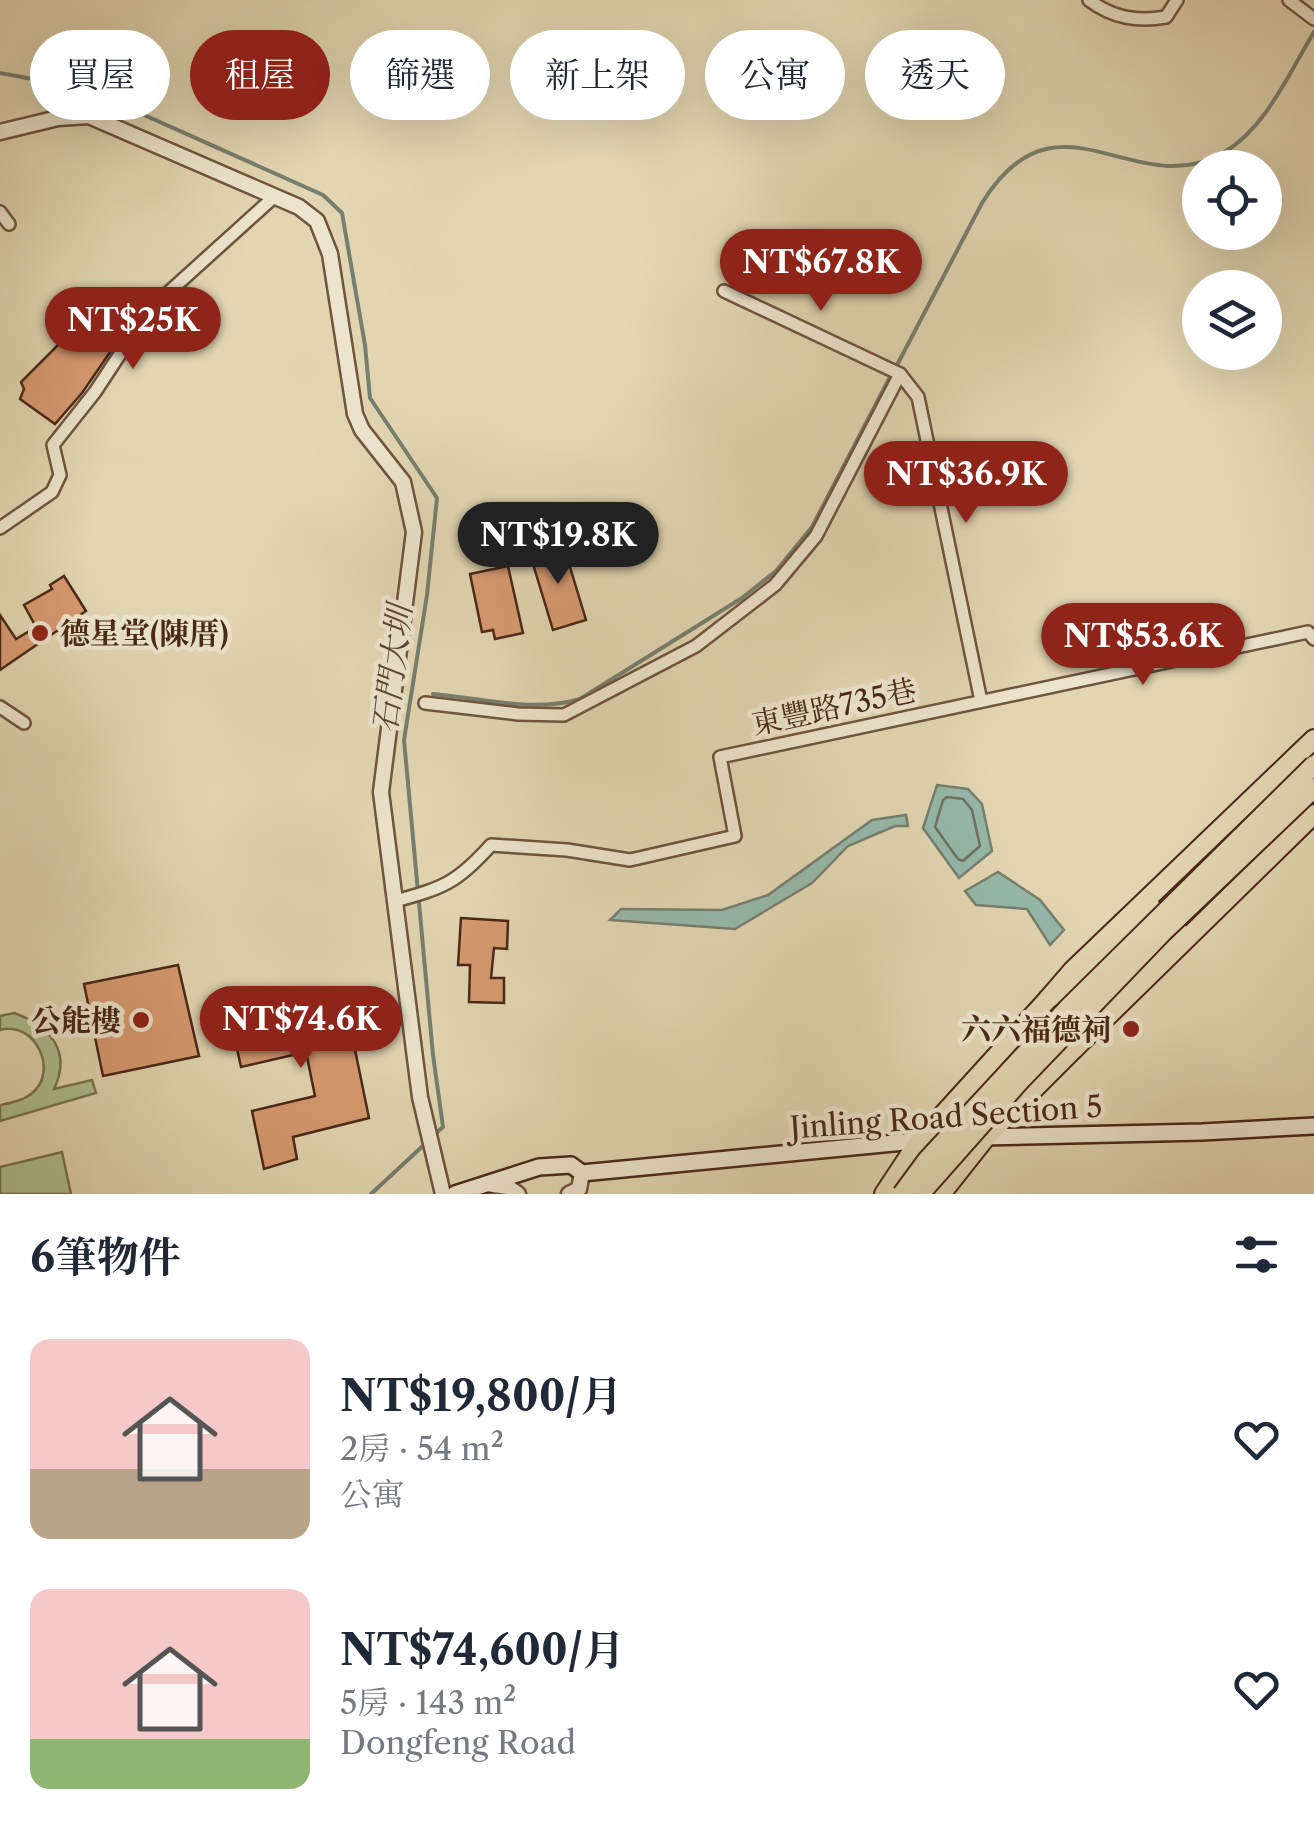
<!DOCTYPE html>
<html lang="zh-TW">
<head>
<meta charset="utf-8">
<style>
	:root { --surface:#fff; --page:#f2f2f3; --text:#1f2937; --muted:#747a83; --accent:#8f2418 }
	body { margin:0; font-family:"Libre Caslon Text","Noto Serif TC",serif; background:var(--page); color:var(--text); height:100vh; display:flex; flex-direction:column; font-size:38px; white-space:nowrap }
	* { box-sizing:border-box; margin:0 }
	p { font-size:32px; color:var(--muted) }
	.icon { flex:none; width:55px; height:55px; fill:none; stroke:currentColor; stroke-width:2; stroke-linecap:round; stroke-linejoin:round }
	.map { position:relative; height:1194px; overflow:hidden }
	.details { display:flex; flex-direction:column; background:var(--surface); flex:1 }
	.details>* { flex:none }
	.banner { position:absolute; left:30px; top:30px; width:1255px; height:90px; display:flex; gap:20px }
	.buttons { position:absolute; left:1182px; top:150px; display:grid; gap:20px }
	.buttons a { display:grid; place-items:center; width:100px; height:100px; border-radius:50%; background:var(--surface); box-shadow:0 10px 40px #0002; font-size:50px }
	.price { position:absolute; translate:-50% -85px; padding:0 22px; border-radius:35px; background:var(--accent); color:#fff; font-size:32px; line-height:65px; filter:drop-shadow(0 2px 5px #0008) }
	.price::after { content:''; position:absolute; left:50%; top:60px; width:30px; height:22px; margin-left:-15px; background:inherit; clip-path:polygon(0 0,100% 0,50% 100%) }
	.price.current { background:#222; color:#fff }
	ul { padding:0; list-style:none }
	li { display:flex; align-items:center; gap:30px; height:250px; padding:0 30px }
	li span { display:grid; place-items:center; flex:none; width:280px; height:200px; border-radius:20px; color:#555 }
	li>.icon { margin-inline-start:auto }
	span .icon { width:120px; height:120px; fill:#fffc; stroke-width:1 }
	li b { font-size:42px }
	h2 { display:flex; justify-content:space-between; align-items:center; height:120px; padding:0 30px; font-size:42px }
	.tag { padding:0 35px; border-radius:45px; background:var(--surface); box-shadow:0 10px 40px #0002; font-size:35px; line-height:90px }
	.tag.current { background:var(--accent); color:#fff }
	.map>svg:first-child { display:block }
	.green { fill:#adbf90; stroke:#7b7454; stroke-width:2.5 }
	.water { fill:#95b9aa; stroke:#777f70; stroke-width:2.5 }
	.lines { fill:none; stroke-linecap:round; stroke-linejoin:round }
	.shore { stroke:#6f7061; stroke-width:2.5 }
	.stream { stroke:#777f70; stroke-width:4 }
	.building { fill:#d79a71; stroke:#492818; stroke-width:2.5 }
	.minor-casing { stroke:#6f543e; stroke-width:16 }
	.tertiary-casing { stroke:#6f543e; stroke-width:19 }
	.secondary-casing { stroke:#492818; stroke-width:20 }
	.primary-casing { stroke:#492818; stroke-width:22 }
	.trunk-casing { stroke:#492818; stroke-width:22 }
	.minor { stroke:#ece4cd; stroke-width:11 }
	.tertiary { stroke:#ece4cd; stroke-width:14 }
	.secondary { stroke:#ece4cd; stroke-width:15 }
	.primary { stroke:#e2d6b2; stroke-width:18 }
	.trunk { stroke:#e2d6b2; stroke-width:18 }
	.trunk-bridge-casing { stroke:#492818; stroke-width:22; stroke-linecap:butt }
	.trunk-bridge { stroke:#e2d6b2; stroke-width:18 }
	.poi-dot { fill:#8f2418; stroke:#ece4cd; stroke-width:4 }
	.labels { text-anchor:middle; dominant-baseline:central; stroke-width:9; stroke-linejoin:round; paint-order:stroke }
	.poi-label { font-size:30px; font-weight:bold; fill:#492818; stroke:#ece4cd; text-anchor:end }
	.street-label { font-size:30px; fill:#492818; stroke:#ece4cd }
	.water-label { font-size:32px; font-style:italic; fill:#584535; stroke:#ece4cd }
</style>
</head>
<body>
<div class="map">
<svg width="1314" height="1194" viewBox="0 0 1314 1194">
	<rect width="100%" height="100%" fill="#e2d6b2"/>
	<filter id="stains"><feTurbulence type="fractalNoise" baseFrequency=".002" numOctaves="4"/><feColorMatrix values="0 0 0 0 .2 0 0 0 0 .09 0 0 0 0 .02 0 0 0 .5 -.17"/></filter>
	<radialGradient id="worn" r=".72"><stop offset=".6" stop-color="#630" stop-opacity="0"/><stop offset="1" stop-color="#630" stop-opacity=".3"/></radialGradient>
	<g class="green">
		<path d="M 14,1013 C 50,1026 72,1051 54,1089 L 92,1080 L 96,1093 L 0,1121 L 0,1105 C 10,1103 22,1101 31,1094 C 60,1072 35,1020 0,1030 L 0,1016 Z"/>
		<polygon points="62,1152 71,1194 0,1194 0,1167"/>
	</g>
	<g class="water">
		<polygon points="937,785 968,789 982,804 992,851 959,878 923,828"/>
		<polygon points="906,815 908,826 895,826 848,846 812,883 735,929 610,920 621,909 722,910 768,895 872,820"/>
		<polygon points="998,872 1040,900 1064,930 1050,945 1027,909 976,905 965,891"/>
	</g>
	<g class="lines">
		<polygon class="shore" points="947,797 963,799 972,810 980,846 963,861 958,859 935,827 943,800"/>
		<g class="stream">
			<polyline points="0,73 86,89 323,195 342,213 365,345 370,398 437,498 427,595 404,740 433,1055 443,1127 433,1136"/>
			<path d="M 896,367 L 982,203 C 1058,81 1133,204 1223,153 C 1266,128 1289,73 1314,32"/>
			<path d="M 433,694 C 481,698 533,713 580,699 L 742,598 L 776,571 L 812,527 L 891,375"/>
			<polyline points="371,1194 426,1143"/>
		</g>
	</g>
	<g class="building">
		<polygon points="82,321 115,345 82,393 55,424 20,399 24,389 21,382"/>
		<polygon points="563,544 586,620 553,630 530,554"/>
		<polygon points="508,566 523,633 495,639 493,630 482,632 470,574"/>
		<polygon points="64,576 86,611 0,670 0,615 16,639 36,627 24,605 52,589 50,585"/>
		<polygon points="461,918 508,921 507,949 494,948 491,978 504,978 504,1003 469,1002 470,965 458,965"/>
		<polygon points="178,965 199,1056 103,1076 84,984"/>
		<polygon points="261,995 264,1019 345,1001 369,1118 293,1137 297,1159 264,1169 252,1111 315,1096 306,1052 241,1067 227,1003"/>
	</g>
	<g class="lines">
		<g class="minor-casing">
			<g id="minor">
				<path d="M 1089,0 C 1113,18 1137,22 1166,17 L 1177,0"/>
				<polyline points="1289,0 1314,19"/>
				<polyline points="0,212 9,224"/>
				<polyline points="724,291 900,374 918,397 981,701"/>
				<polyline points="0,528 52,492 60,475 53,445 95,392 149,310 275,196"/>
				<polyline points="425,703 518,714 564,715 696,646 775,585 816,536 900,374"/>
				<polyline points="0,707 24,723"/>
				<path d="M 395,901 C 443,888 457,883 491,845 L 567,850 L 630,860 L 735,836 L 720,757 L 1308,632 L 1314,639"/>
			</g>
		</g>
		<g class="tertiary-casing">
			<g id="tertiary">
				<polyline points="0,132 58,118 89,116 299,207 317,221 330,254 355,414 362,430 403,482 414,532 381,792 420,1097 443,1194"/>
				<polyline points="487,1184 508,1187 518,1194"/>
				<polyline points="569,1194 579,1189 582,1173"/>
			</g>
		</g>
		<g class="secondary-casing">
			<g id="secondary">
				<polyline points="983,1137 1202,1132 1314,1126"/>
				<polyline points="455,1194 539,1167 571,1165 582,1173 925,1140"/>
			</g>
		</g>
		<g class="primary-casing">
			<g id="primary">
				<polyline points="884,1194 919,1141 1048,999 1073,982 1151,907"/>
				<polyline points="941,1194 987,1136 1074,1049 1105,1006 1180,933"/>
			</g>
		</g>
		<g class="trunk-casing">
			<g id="trunk">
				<polyline points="1048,999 1073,970 1314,739"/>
				<polyline points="1074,1049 1314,814"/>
			</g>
		</g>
		<use href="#minor" class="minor"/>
		<use href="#tertiary" class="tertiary"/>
		<use href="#secondary" class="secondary"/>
		<use href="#primary" class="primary"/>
		<use href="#trunk" class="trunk"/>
		<g class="trunk-bridge-casing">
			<g id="trunk-bridge">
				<polyline points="902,1194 927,1160 1067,1009 1314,765"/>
				<polyline points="920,1194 1019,1082 1163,932 1314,788"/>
			</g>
		</g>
		<use href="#trunk-bridge" class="trunk-bridge"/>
	</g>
	<g class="poi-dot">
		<circle cx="40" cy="633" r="10"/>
		<circle cx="141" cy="1020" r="10"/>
		<circle cx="1131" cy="1029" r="10"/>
	</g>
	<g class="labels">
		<g class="poi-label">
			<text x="60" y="633" text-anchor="start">德星堂(陳厝)</text>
			<text x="121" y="1020">公能樓</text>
			<text x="1111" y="1029">六六福德祠</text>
		</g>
		<g class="street-label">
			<text transform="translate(834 707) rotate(-12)">東豐路735巷</text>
			<text transform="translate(946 1117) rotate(-4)">Jinling Road Section 5</text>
		</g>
		<g class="water-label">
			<text transform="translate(392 669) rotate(-83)">石門大圳</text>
		</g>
	</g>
	<rect width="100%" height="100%" filter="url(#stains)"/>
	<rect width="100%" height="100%" fill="url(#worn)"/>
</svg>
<div class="buttons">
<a><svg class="icon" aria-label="locate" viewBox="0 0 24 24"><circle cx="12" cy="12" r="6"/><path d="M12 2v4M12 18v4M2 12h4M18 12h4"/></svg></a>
<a><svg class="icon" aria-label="layers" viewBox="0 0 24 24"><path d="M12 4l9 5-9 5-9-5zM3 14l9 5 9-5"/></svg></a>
</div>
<b class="price" style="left:821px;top:314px">NT$67.8K</b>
<b class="price" style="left:133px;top:372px">NT$25K</b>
<b class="price" style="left:966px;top:526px">NT$36.9K</b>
<b class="price current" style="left:558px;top:587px">NT$19.8K</b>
<b class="price" style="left:1143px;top:688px">NT$53.6K</b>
<b class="price" style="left:301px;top:1071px">NT$74.6K</b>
<div class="banner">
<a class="tag">買屋</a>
<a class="tag current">租屋</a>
<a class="tag">篩選</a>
<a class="tag">新上架</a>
<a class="tag">公寓</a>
<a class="tag">透天</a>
</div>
</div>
<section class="details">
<h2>6筆物件<svg class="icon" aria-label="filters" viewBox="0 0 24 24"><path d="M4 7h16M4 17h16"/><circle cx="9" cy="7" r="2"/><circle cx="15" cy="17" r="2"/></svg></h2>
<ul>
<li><span style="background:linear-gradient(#f6c9c9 65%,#b9a48a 0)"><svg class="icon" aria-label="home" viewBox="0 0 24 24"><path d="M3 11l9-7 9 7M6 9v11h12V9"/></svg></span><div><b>NT$19,800/月</b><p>2房 · 54 m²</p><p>公寓</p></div><svg class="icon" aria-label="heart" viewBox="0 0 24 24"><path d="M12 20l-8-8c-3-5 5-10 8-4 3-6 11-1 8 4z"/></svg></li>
<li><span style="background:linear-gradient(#f6c9c9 75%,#8fb573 0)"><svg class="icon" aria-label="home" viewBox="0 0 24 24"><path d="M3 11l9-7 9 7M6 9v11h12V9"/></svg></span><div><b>NT$74,600/月</b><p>5房 · 143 m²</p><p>Dongfeng Road</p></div><svg class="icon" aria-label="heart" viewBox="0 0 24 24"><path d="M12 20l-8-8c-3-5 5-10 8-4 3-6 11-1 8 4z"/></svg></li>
</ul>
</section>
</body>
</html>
